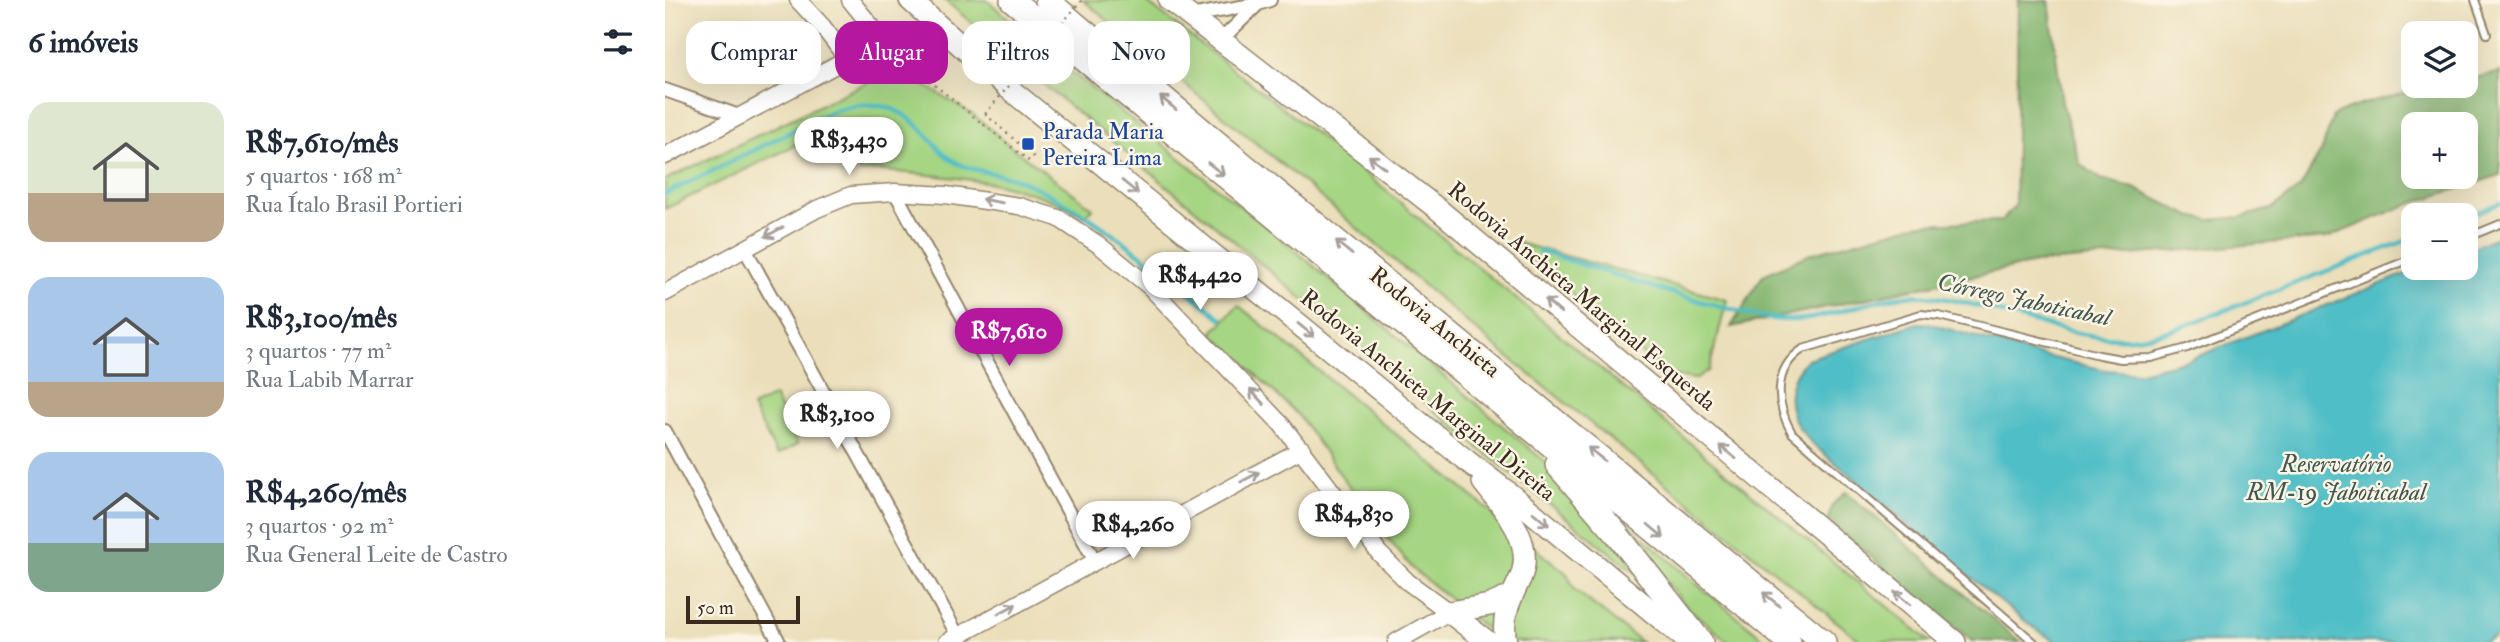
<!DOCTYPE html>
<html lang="pt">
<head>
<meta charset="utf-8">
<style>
	:root { --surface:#fff; --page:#f2f2f3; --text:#1f2937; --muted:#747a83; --accent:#b5179e }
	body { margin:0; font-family:"IM FELL Double Pica",serif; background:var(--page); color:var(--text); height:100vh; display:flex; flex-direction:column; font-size:26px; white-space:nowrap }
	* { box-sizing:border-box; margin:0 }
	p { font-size:23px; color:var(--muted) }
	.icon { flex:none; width:38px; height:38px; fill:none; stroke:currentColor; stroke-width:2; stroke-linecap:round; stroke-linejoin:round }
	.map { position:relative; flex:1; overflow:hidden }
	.sheet { display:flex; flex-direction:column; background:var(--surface); width:665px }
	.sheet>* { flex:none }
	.hud { position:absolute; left:21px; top:21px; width:665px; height:63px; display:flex; gap:14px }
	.fabs { position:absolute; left:1736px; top:21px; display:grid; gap:14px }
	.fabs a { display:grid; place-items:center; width:77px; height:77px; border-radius:14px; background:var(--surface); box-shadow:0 7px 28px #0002; font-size:35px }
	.scale { position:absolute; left:21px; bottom:18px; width:114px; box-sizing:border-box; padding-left:7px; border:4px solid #3b2a1e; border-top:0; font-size:19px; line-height:24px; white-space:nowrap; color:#3b2a1e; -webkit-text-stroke:5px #fcf5e5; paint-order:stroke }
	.price { position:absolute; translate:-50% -60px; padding:0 16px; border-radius:24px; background:#fff; color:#222; font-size:23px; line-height:46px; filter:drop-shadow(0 2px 4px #0008) }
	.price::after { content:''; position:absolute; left:50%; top:42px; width:21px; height:16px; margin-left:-10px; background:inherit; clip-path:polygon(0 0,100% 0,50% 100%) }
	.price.current { background:var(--accent); color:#fff }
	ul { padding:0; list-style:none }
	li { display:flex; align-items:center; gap:21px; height:175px; padding:0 28px }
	li span { display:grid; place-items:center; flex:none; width:196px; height:140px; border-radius:21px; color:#555 }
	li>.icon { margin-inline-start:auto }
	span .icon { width:84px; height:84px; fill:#fffc; stroke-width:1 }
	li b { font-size:30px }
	h2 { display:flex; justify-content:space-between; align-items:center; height:84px; padding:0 28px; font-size:30px }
	.chip { padding:0 24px; border-radius:21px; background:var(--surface); box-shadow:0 7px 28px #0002; font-size:24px; line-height:63px }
	.chip.current { background:var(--accent); color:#fff }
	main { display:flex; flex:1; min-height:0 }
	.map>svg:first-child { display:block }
	.green { fill:#a6d583; stroke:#708050; stroke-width:2 }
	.forest { fill:#84b671; stroke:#607048; stroke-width:2; fill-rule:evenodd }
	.water { fill:#50bec6; stroke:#467472; stroke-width:2 }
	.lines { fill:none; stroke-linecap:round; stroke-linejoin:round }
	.stream { stroke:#50bec6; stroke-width:4.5 }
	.service-casing { stroke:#93846c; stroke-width:10 }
	.minor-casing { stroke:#93846c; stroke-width:16 }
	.tertiary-casing { stroke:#93846c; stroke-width:19 }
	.trunk-casing { stroke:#93846c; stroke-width:24 }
	.motorway-casing { stroke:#93846c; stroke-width:26 }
	.path { stroke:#93846c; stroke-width:2.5; stroke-dasharray:2 5; stroke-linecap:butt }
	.service { stroke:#fff; stroke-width:6 }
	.minor { stroke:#fff; stroke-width:12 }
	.tertiary { stroke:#fff; stroke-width:16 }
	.trunk { stroke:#fff; stroke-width:21 }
	.motorway { stroke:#fff; stroke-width:23 }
	.path-bridge { stroke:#93846c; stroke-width:2.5; stroke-dasharray:2 5; stroke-linecap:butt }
	.oneway { stroke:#a79f9a }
	.transit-dot { fill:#1a4fb4; stroke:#fcf5e5; stroke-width:2.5 }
	.labels { text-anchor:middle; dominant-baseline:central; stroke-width:5; stroke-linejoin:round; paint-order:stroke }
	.transit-label { font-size:23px; fill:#164399; stroke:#fcf5e5; text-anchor:start }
	.street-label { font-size:23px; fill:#3b2a1e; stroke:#fcf5e5 }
	.water-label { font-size:24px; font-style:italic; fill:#415650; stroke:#fcf5e5 }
</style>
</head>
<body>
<main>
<section class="sheet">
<h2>6 imóveis<svg class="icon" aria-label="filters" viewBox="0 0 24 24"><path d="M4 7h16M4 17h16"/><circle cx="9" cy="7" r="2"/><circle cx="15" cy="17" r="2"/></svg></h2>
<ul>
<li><span style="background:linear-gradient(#dfe7d0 65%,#b9a48a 0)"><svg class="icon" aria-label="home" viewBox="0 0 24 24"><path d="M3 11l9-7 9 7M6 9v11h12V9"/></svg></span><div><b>R$7,610/mês</b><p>5 quartos · 168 m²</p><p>Rua Ítalo Brasil Portieri</p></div></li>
<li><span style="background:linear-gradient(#a9c7e8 75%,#b9a48a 0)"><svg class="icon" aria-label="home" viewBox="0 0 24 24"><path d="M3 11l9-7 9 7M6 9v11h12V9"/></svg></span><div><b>R$3,100/mês</b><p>3 quartos · 77 m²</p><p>Rua Labib Marrar</p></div></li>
<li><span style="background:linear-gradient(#a9c7e8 65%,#7fa58c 0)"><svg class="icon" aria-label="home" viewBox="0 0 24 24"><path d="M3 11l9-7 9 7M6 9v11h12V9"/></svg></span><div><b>R$4,260/mês</b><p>3 quartos · 92 m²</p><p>Rua General Leite de Castro</p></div></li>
</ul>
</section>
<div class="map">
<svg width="1835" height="642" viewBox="0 0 1835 642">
	<rect width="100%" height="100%" fill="#fcf5e5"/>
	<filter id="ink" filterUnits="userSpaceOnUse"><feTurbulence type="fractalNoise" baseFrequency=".0143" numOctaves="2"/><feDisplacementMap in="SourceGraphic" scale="14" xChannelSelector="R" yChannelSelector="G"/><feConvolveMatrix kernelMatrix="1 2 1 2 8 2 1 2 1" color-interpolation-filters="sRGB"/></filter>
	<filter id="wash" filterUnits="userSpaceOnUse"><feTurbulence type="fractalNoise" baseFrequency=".00686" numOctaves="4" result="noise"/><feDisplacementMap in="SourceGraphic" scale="28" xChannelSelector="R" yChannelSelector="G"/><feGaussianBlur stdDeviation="1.57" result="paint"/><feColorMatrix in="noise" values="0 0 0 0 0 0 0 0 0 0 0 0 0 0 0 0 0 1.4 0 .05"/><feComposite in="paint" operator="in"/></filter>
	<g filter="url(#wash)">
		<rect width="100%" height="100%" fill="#ebdfbb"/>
		<g class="green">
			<polygon points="280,0 322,0 390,59 618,240 878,460 892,472 982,582 815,449 581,251 368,76"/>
			<polygon points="418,0 479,0 679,156 1265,642 1197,642 831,347 645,188"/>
			<path d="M 232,68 L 310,116 L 350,150 L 428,208 L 419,217 C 356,178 281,177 210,170 L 194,172 C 184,147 182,136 153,134 L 0,209 L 0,180 Z"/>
			<polygon points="846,241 1062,300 1044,370 1030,379 1000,374"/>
			<polygon points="573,305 902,574 910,590 976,642 848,642 825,632 748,569 710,523 633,415 547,333"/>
			<polygon points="109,396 133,444 112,455 87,407"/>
			<polygon points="930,494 1028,581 1103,642 1063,642 1021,606"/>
		</g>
		<g class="forest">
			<path d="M 1353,0 L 1384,1 L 1397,102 L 1415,164 L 1436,179 L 1469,188 L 1525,216 L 1544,220 L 1576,217 L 1606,209 L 1635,188 L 1657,150 L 1668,116 C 1698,100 1766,86 1801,86 L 1801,80 L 1835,72 L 1835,175 L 1739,206 L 1662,238 L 1370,263 L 1066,327 L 1098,275 L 1145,254 L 1254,224 L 1337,221 L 1350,206 ZM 1748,124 L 1801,124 L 1801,177 L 1748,177 Z"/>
			<polygon points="1181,492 1349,637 1356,642 1307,641 1163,521 1167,505"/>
		</g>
		<path class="water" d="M 1835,236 L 1835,635 L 1819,642 L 1392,642 C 1369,630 1348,611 1327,595 C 1281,558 1236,520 1192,481 C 1174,465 1141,443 1131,422 C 1119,399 1125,375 1143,359 L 1253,323 L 1266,324 L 1366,353 L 1440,370 L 1472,373 L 1523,360 L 1756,268 L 1801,268 L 1801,250 Z"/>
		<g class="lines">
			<g class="stream">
				<path d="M 0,194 L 170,110 C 209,99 234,104 261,134 C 270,144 280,157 292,163 C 313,174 338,172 359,182 C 428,212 497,271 556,318"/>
				<polyline points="1801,217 1835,203"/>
				<path d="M 874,251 C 935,269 995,291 1057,307 C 1079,312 1102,320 1124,320 C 1170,320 1214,292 1260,296 C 1325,302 1386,335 1451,338 C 1474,340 1497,333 1519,326 L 1748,238"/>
			</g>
		</g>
	</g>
	<g filter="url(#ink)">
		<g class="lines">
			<g class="service-casing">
				<g id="service">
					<polyline points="1810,0 1822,34"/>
					<polyline points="1801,238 1835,224"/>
					<path d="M 1369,642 L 1127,433 C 1111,405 1107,369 1138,349 L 1256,314 L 1274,316 L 1434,355 L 1456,359 L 1486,358 L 1522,348 L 1748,258"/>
				</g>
			</g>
			<g class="minor-casing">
				<g id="minor">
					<polyline points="525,16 593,4 605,0"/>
					<polyline points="556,40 593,4"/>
					<polyline points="0,90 74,116"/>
					<polyline points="230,192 430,561"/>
					<polyline points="80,249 293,636"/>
					<polyline points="0,431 114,642"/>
				</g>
			</g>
			<g class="tertiary-casing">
				<g id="tertiary">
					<polyline points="133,0 158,27 183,60"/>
					<polyline points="0,156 212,43 214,40 212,33 185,0"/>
					<polyline points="0,293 152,209 186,195 230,192 281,195 354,206 393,218 434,245 485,287 617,425 714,553 743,582 784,612 731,642"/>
					<polyline points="282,642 637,449"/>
				</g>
			</g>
			<g class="trunk-casing">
				<g id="trunk">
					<polyline points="245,0 342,87 802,461 840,490 1024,642"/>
					<polyline points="504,0 774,210 1290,642"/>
					<path d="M 818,482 C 840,510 871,543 855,579 C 844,602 836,617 841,642"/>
					<polyline points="784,612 825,605 846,596"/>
					<polyline points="784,612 823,642"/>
				</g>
			</g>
			<g class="motorway-casing">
				<g id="motorway">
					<polyline points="347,0 1124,642"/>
					<polyline points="382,0 550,141 1159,642"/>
					<polyline points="892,465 951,533 1036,642"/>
				</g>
			</g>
			<polyline class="path" points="226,50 364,161 368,156 320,114"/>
			<use href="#service" class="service"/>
			<use href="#minor" class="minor"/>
			<use href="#tertiary" class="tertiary"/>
			<use href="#trunk" class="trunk"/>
			<use href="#motorway" class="motorway"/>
			<polyline class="path-bridge" points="320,114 417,0"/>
		</g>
		<defs><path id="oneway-shaft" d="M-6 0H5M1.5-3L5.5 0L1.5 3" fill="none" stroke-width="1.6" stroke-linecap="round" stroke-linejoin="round" transform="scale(1.75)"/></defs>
		<g class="oneway">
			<use href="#oneway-shaft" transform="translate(503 103) rotate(-140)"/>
			<use href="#oneway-shaft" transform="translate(712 162) rotate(-142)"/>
			<use href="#oneway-shaft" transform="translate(551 169) rotate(38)"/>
			<use href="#oneway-shaft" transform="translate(465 187) rotate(39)"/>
			<use href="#oneway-shaft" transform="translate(327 201) rotate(-170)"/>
			<use href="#oneway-shaft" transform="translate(109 232) rotate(151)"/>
			<use href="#oneway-shaft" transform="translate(679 248) rotate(-141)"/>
			<use href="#oneway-shaft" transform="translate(888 306) rotate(-140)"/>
			<use href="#oneway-shaft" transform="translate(641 330) rotate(39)"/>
			<use href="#oneway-shaft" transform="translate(592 397) rotate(-134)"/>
			<use href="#oneway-shaft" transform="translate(1063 452) rotate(-140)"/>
			<use href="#oneway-shaft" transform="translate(931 454) rotate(-141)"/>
			<use href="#oneway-shaft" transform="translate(585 477) rotate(-28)"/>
			<use href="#oneway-shaft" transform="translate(876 519) rotate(40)"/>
			<use href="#oneway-shaft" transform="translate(991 531) rotate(40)"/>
			<use href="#oneway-shaft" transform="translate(1237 598) rotate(-140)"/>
			<use href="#oneway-shaft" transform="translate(1106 599) rotate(-141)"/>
			<use href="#oneway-shaft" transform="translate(342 609) rotate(-29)"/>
		</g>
	</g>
	<rect class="transit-dot" x="356" y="137" width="14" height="14" rx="3.5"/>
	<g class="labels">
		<g class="transit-label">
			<text x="377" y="131">Parada Maria<tspan x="377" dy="26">Pereira Lima</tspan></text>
		</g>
		<g class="street-label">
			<text transform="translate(917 296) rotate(40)">Rodovia Anchieta Marginal Esquerda</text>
			<text transform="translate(770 322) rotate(39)">Rodovia Anchieta</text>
			<text transform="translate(763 395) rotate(39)">Rodovia Anchieta Marginal Direita</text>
		</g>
		<g class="water-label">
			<text transform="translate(1359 300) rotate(12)">Córrego Jaboticabal</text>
			<text x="1671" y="464">Reservatório<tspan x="1671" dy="28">RM-19 Jaboticabal</tspan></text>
		</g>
	</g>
</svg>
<div class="fabs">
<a><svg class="icon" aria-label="layers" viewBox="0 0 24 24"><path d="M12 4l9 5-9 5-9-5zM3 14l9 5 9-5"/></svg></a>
<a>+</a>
<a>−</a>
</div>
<div class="scale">50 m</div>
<b class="price" style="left:184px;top:177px">R$3,430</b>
<b class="price" style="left:535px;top:312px">R$4,420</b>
<b class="price current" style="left:344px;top:368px">R$7,610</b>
<b class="price" style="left:172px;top:451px">R$3,100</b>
<b class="price" style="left:689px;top:551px">R$4,830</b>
<b class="price" style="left:468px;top:561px">R$4,260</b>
<div class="hud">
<a class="chip">Comprar</a>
<a class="chip current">Alugar</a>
<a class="chip">Filtros</a>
<a class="chip">Novo</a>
</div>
</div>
</main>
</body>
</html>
